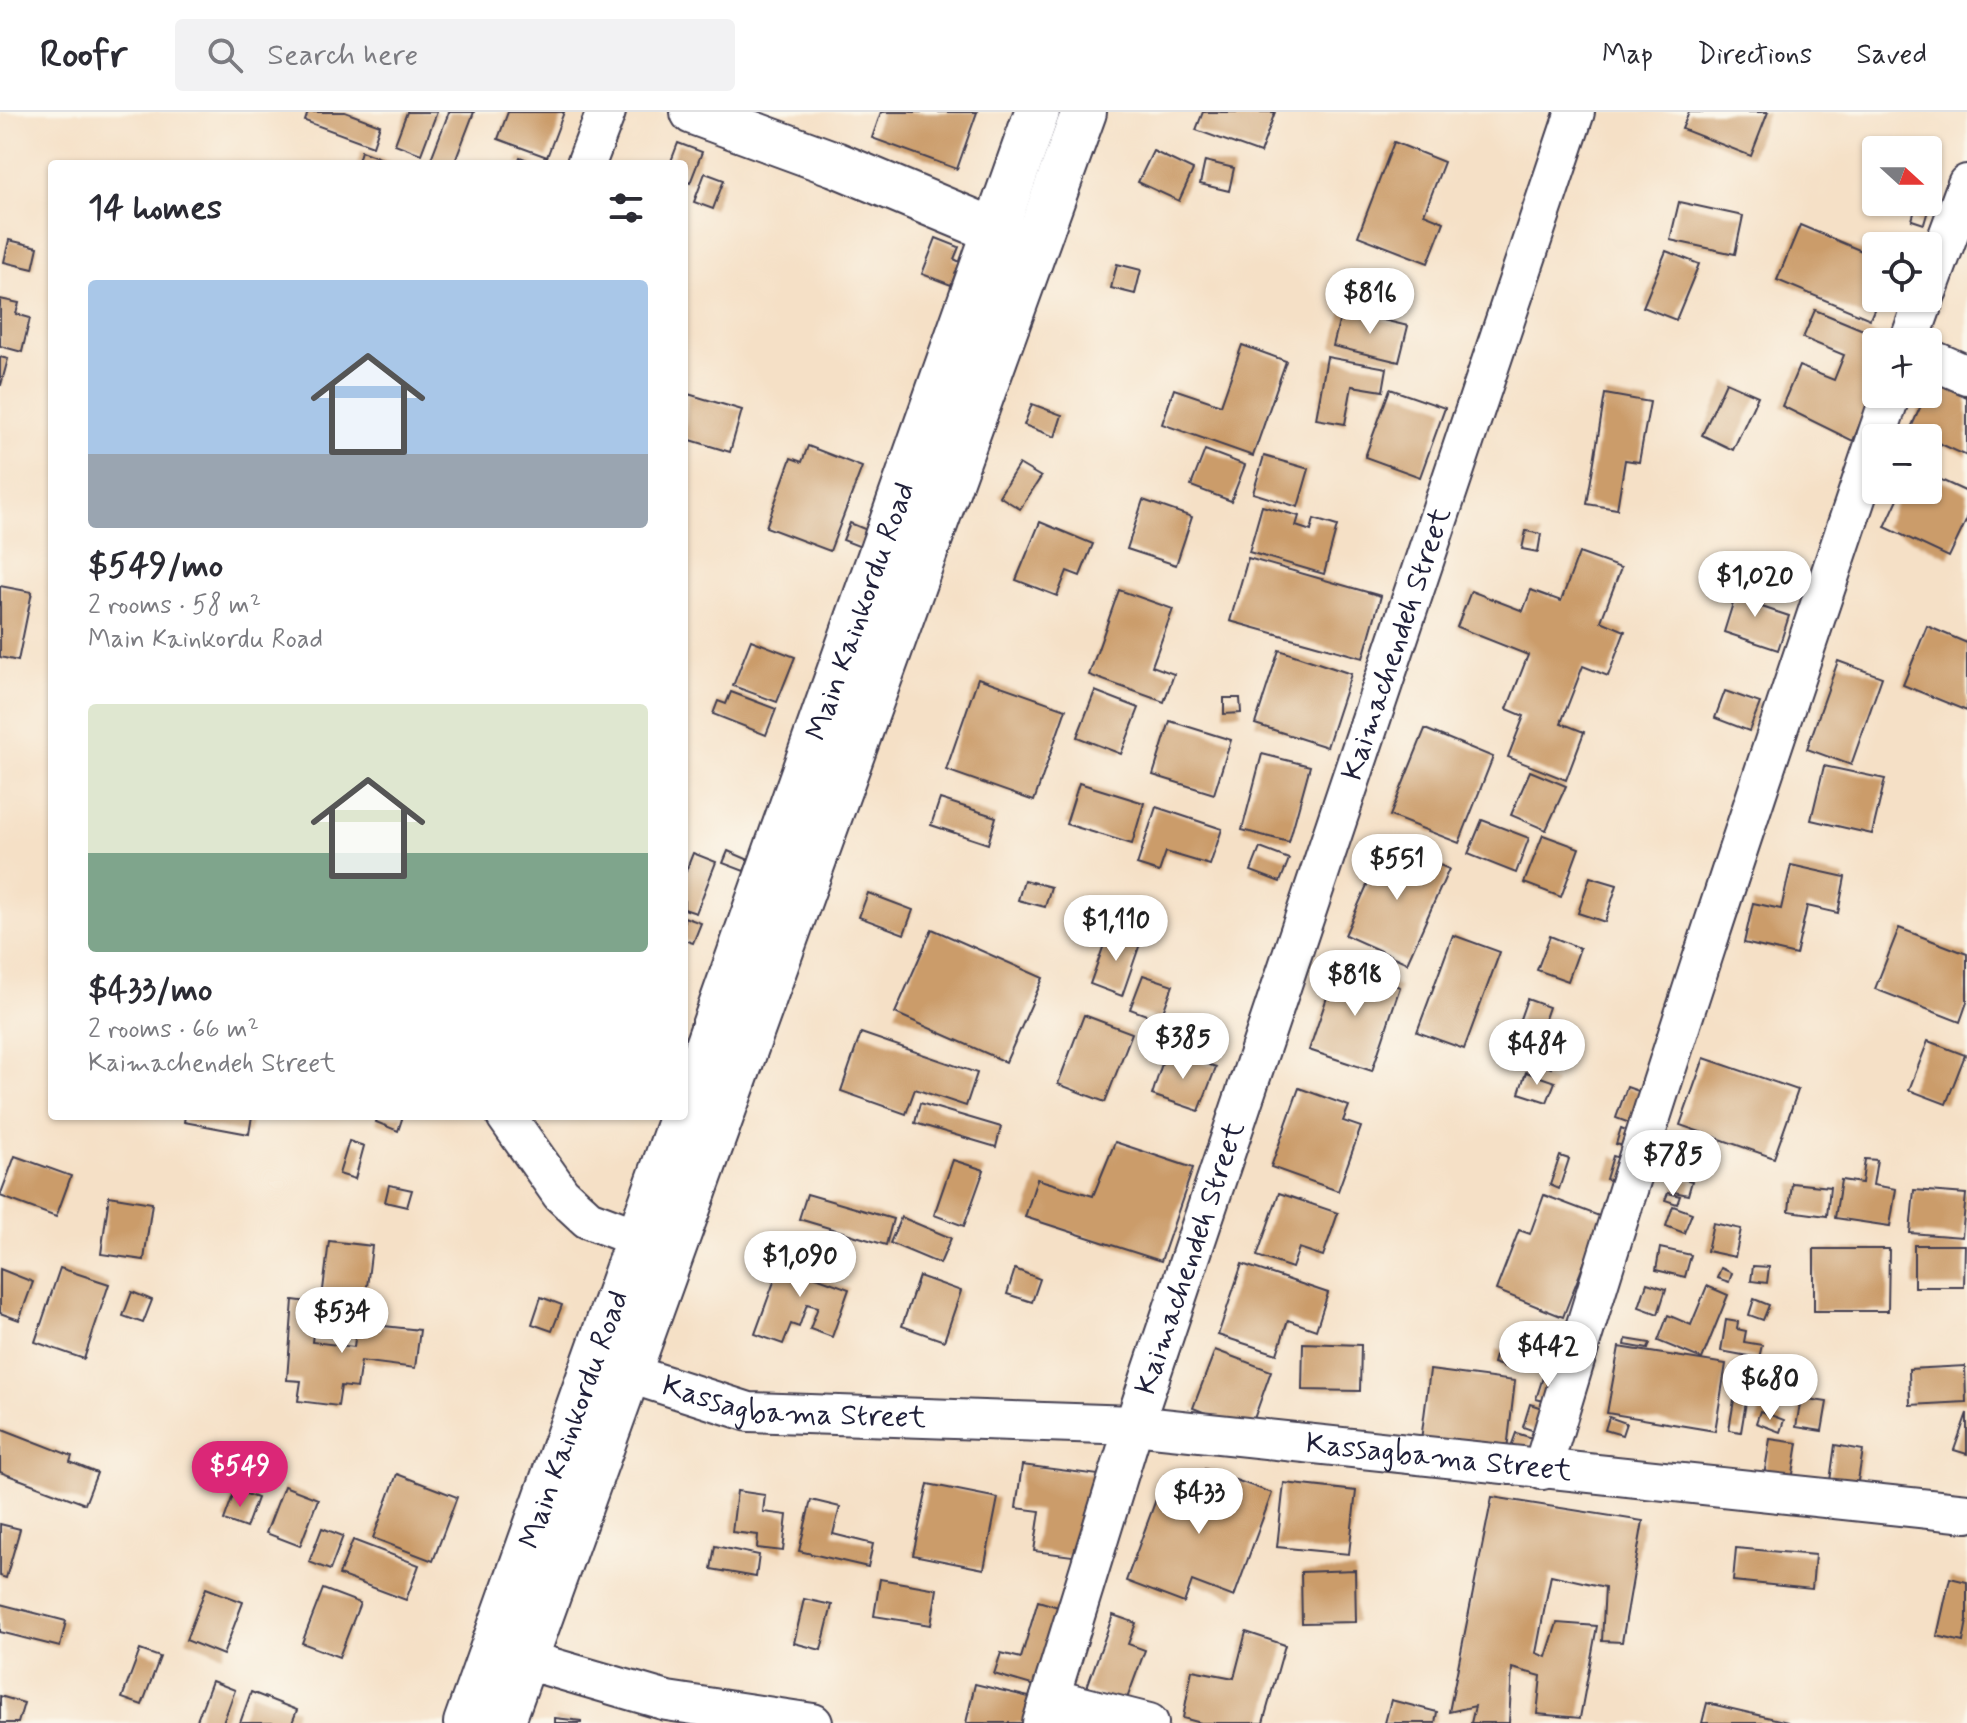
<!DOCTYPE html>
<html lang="en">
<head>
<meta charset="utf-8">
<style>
	:root { --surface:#fff; --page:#f2f2f3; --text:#2b2b33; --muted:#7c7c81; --line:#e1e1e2; --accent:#db2777 }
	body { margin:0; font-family:Mynerve,sans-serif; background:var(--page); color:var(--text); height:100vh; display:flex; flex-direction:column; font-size:30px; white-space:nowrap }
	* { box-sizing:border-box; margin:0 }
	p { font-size:26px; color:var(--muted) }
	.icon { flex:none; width:44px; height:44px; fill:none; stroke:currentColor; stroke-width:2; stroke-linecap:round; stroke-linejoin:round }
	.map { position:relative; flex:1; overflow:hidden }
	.details { position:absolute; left:48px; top:48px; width:640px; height:960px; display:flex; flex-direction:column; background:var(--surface); border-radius:8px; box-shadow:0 2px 6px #0004 }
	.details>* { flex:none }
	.needle { width:52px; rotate:111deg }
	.fabs { position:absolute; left:1862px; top:24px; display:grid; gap:16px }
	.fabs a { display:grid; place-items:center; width:80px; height:80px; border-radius:8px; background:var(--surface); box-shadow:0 2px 6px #0004; font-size:40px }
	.price { position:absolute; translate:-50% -68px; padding:0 18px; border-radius:28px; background:#fff; color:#222; font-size:26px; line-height:52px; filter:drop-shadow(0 2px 4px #0008) }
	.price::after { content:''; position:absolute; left:50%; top:48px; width:24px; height:18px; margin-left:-12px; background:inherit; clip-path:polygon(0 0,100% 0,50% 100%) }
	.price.current { background:var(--accent); color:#fff }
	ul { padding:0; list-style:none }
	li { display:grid; align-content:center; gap:16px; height:424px; padding:0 40px }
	li span { display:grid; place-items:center; height:248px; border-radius:8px; color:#555 }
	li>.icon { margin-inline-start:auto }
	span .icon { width:144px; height:144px; fill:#fffc; stroke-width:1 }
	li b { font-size:34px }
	h2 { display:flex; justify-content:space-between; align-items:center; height:96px; padding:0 40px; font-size:34px }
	header { display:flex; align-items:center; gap:48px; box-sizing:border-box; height:112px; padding:0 40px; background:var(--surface); border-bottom:2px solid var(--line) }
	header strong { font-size:38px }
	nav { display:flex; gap:44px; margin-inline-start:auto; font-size:28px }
	.search { width:560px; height:72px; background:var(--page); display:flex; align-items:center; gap:20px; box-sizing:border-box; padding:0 28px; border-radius:8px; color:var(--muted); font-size:30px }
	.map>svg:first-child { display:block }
	.building { fill:#cb9c6a }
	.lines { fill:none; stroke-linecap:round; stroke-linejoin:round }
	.minor-casing { stroke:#423e50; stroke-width:42 }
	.major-casing { stroke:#423e50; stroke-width:48 }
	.minor { stroke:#fff; stroke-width:38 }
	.major { stroke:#fff; stroke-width:44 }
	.labels { text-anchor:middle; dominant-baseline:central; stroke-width:6; stroke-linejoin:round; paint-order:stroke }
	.street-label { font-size:30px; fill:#22223b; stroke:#fbf7ec }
</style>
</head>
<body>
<header>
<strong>Roofr</strong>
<div class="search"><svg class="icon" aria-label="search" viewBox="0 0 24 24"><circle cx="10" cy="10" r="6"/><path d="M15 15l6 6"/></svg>Search here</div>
<nav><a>Map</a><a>Directions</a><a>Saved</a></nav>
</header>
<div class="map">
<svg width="1967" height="1611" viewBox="0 0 1967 1611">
	<rect width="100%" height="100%" fill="#fbf7ec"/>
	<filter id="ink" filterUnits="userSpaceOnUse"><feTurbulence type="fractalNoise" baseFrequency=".0125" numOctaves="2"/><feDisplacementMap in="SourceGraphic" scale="16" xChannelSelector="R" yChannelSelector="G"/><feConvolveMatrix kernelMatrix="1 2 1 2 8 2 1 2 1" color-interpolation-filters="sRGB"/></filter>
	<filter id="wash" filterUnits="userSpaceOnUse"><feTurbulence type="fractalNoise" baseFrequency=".006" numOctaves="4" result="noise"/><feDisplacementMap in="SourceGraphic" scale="32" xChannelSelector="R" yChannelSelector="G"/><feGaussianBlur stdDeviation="1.8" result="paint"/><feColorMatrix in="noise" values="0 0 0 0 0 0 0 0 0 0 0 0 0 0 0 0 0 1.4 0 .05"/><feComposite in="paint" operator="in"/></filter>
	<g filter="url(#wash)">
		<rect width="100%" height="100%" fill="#f5e0c6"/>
		<g id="blocks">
			<g class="building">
				<polygon points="308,0 345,0 380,13 373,34 305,9"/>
				<polygon points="407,0 437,0 421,42 395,32"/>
				<polygon points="449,0 474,0 454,52 429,52"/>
				<polygon points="508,0 564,0 547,45 498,27"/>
				<polygon points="881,0 977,0 957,57 872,26"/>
				<polygon points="1203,0 1275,0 1260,41 1196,18"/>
				<polygon points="1689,0 1768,0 1751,44 1682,17"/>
				<polygon points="1394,30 1444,50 1424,102 1444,110 1428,151 1358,124"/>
				<polygon points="678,31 702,40 690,71 684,69 684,52 670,52"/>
				<polygon points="361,39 396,52 357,52"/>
				<polygon points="1153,39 1193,58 1179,89 1138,70"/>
				<polygon points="520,45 538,52 517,52"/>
				<polygon points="1205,49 1234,56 1229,79 1200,72"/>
				<polygon points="705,61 724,68 713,97 694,90"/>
				<polygon points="1679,90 1743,104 1735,142 1670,128"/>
				<polygon points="1917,91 1929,95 1924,112 1912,108"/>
				<polygon points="1800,113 1876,145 1876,186 1879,186 1870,207 1777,168"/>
				<polygon points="936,126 959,135 954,147 960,150 951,173 922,162"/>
				<polygon points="9,128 38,135 33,157 4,150"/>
				<polygon points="1666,139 1699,152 1676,208 1643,195"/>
				<polygon points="1117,152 1141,158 1135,182 1111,176"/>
				<polygon points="0,187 19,191 16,202 30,206 22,240 0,234"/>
				<polygon points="1342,198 1408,214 1399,250 1333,234"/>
				<polygon points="1815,198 1892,230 1876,230 1876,273 1853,329 1782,294 1799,254 1834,268 1844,243 1803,226"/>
				<polygon points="1242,233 1286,249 1253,344 1162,312 1174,277 1221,293"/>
				<polygon points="0,245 8,247 1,273 0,273"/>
				<polygon points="1327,245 1387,256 1383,279 1352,274 1345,312 1316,307"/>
				<polygon points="1932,269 1967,285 1967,344 1910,318"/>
				<polygon points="1726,270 1758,284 1733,338 1702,323"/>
				<polygon points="1390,277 1445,296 1420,365 1365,345"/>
				<polygon points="688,282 742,298 730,340 684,326"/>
				<polygon points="1605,282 1650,290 1639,350 1625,348 1617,397 1587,392"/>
				<polygon points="1032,292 1062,303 1055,325 1024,313"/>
				<polygon points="808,334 862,355 830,439 766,415 791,346 802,350"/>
				<polygon points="1205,338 1245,353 1231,389 1191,374"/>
				<polygon points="1264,344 1309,357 1298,395 1253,381"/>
				<polygon points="1019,352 1041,365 1020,397 999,384"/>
				<polygon points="1928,362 1967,380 1967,407 1949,445 1885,415 1902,378 1928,378"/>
				<polygon points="1143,388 1192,405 1176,453 1127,437"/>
				<polygon points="1262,394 1299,404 1296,414 1311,419 1314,407 1337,414 1324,462 1249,440"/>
				<polygon points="1040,410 1093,432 1080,464 1067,459 1057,484 1016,468"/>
				<polygon points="850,411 867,418 861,435 843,428"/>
				<polygon points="1526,419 1541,422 1538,440 1522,437"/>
				<polygon points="1579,441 1621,456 1601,509 1625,519 1608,564 1583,554 1561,611 1584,620 1566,668 1508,645 1524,604 1507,597 1528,543 1457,515 1471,479 1523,499 1531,478 1561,489"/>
				<polygon points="1248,446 1381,484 1363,546 1230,509"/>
				<polygon points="1739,472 1767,481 1762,495 1789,504 1778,538 1724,520"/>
				<polygon points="0,474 32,480 18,549 0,545"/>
				<polygon points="1119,478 1173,497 1152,554 1174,562 1164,590 1089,563"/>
				<polygon points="1927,514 1967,531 1967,599 1903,573"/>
				<polygon points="751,528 795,545 777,590 733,574"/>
				<polygon points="1279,538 1351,562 1327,635 1255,612"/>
				<polygon points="1838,549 1882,565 1851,653 1807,637"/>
				<polygon points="978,566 1066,597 1034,689 946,658"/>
				<polygon points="1095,579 1139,596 1121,642 1077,625"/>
				<polygon points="1725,579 1760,591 1749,619 1715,606"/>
				<polygon points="731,580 776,597 766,623 713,602 718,589 726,592"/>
				<polygon points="1224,586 1240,586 1241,601 1224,602"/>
				<polygon points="1170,609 1231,628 1214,682 1153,663"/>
				<polygon points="1425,617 1493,645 1459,731 1390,704"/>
				<polygon points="1262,642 1310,654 1289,730 1242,718"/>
				<polygon points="1824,654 1885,667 1872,722 1811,708"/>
				<polygon points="1530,659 1566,674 1546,718 1511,703"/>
				<polygon points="1079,671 1144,691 1132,732 1066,712"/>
				<polygon points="940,687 996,705 988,732 931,713"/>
				<polygon points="1156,695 1222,717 1210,753 1166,740 1159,760 1137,753"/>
				<polygon points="1482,708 1529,726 1516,761 1468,742"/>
				<polygon points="1543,723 1579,736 1561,785 1524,771"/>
				<polygon points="1386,730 1449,757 1407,851 1345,823"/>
				<polygon points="1260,736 1289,747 1280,770 1251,759"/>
				<polygon points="728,739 749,748 744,759 723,751"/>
				<polygon points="693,741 716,750 696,801 684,797 684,764"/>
				<polygon points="1791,753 1845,765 1838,801 1807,794 1796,843 1744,831 1753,791 1781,797"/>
				<polygon points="1590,765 1617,773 1605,810 1578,801"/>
				<polygon points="1024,768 1051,775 1045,795 1018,788"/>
				<polygon points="868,781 913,798 904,822 859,805"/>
				<polygon points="684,805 701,811 693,831 684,828"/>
				<polygon points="1899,816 1967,842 1967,890 1960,910 1875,877"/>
				<polygon points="932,817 1043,866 1006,950 895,901"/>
				<polygon points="1109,819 1141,829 1122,884 1090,872"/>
				<polygon points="1453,823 1500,840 1464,937 1417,920"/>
				<polygon points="1550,824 1580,836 1568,869 1537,858"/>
				<polygon points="1338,853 1400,875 1372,959 1309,938"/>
				<polygon points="1143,863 1173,873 1160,908 1130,897"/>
				<polygon points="1527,887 1549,895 1539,924 1560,931 1551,956 1508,941"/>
				<polygon points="1084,903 1132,921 1105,990 1058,972"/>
				<polygon points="861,921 977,961 966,994 915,977 906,1002 841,979"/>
				<polygon points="1928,929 1965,943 1946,992 1909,978"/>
				<polygon points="1166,939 1216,955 1199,999 1152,983"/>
				<polygon points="1704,946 1798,978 1774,1046 1680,1013"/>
				<polygon points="1526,960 1555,970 1547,990 1519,981"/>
				<polygon points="1627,975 1647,982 1635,1013 1616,1006"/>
				<polygon points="1299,976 1349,994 1343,1009 1361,1015 1338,1079 1271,1055"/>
				<polygon points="920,991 1001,1015 996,1035 915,1011"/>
				<polygon points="185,1004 252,1004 249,1022 184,1010"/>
				<polygon points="378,1004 403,1004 398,1019 376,1010"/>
				<polygon points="1621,1016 1636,1022 1631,1036 1616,1032"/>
				<polygon points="349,1029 364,1034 355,1067 339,1062"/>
				<polygon points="1115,1030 1193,1056 1161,1149 1025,1105 1037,1067 1093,1084"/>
				<polygon points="1687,1042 1698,1045 1694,1059 1682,1055"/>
				<polygon points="15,1044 71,1064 56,1105 0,1084"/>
				<polygon points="1560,1044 1569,1047 1559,1077 1550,1073"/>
				<polygon points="1613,1044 1629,1049 1623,1072 1606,1067"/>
				<polygon points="1865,1047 1877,1048 1873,1073 1896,1077 1890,1114 1835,1106 1841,1068 1862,1071"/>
				<polygon points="953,1048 984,1058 964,1114 934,1103"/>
				<polygon points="1677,1065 1692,1069 1688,1083 1674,1080"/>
				<polygon points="1792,1071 1830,1075 1827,1104 1789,1099"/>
				<polygon points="389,1073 412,1078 407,1095 385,1090"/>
				<polygon points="1914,1078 1966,1082 1962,1125 1910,1121"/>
				<polygon points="1279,1081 1338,1101 1323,1144 1299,1136 1292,1156 1257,1144"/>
				<polygon points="1668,1081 1680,1084 1677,1092 1665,1088"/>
				<polygon points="807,1082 893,1107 886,1133 799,1107"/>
				<polygon points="1544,1083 1602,1105 1563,1205 1496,1178 1519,1118 1530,1122"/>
				<polygon points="109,1084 152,1091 144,1148 101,1142"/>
				<polygon points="1673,1094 1692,1101 1684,1121 1666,1114"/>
				<polygon points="901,1105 951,1126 940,1152 890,1131"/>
				<polygon points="1713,1111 1741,1117 1735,1145 1707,1139"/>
				<polygon points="329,1129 372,1134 365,1191 322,1186"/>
				<polygon points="1914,1133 1965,1133 1964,1175 1914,1175"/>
				<polygon points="792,1135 817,1144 810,1163 849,1177 832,1225 810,1217 818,1195 807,1192 799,1215 791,1212 783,1232 755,1222 783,1145 788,1147"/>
				<polygon points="1660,1136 1691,1143 1685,1165 1656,1158"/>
				<polygon points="1814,1137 1889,1137 1888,1199 1814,1199"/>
				<polygon points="1242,1152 1328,1181 1316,1218 1288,1208 1277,1242 1218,1223"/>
				<polygon points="1753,1154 1769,1155 1767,1171 1751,1169"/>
				<polygon points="60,1156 109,1172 84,1247 35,1230"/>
				<polygon points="1721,1156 1732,1161 1729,1170 1717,1166"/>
				<polygon points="0,1157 33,1170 19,1208 0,1201"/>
				<polygon points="1015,1157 1040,1167 1032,1190 1007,1182"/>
				<polygon points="919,1164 961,1179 944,1229 902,1214"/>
				<polygon points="1647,1171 1666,1177 1658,1202 1639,1195"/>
				<polygon points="1707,1174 1728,1183 1702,1247 1658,1229 1668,1203 1691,1213"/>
				<polygon points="132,1180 152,1188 143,1211 123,1204"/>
				<polygon points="541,1185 562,1193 552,1219 532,1212"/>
				<polygon points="1754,1187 1769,1193 1763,1208 1749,1203"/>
				<polygon points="293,1188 317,1191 312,1230 354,1235 357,1211 420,1218 415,1256 361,1249 357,1276 341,1274 338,1294 298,1289 301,1269 287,1268"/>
				<polygon points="1726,1208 1738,1210 1737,1217 1746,1219 1744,1230 1762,1233 1759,1246 1721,1239"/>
				<polygon points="1626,1227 1650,1231 1648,1237 1625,1233"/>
				<polygon points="1303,1231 1361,1233 1360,1279 1302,1278"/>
				<polygon points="1552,1234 1568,1240 1562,1260 1545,1255"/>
				<polygon points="1619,1235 1726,1252 1715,1319 1607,1301"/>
				<polygon points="1497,1237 1519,1243 1514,1258 1493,1251"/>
				<polygon points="1215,1238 1271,1259 1250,1318 1193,1296"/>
				<polygon points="1965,1254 1966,1290 1910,1293 1909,1257"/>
				<polygon points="1430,1258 1515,1269 1506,1346 1420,1336"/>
				<polygon points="1544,1262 1560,1267 1552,1291 1536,1287"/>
				<polygon points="1738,1264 1750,1266 1741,1320 1729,1318"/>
				<polygon points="1801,1286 1827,1290 1822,1319 1796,1315"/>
				<polygon points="1530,1292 1545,1297 1537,1320 1523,1315"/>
				<polygon points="1760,1299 1784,1308 1780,1320 1756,1311"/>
				<polygon points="1967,1301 1967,1342 1954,1338"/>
				<polygon points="1609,1305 1626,1311 1622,1323 1605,1318"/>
				<polygon points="0,1316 72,1344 70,1350 97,1361 85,1392 0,1360"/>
				<polygon points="1516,1321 1532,1326 1525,1345 1509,1340"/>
				<polygon points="1770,1327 1798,1331 1791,1374 1763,1370"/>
				<polygon points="1835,1333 1863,1338 1856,1381 1829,1376"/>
				<polygon points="1022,1353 1099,1363 1087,1446 1034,1439 1040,1399 1016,1396"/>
				<polygon points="1205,1357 1272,1381 1234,1485 1192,1469 1184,1491 1126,1469 1165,1363 1198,1375"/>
				<polygon points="397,1362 457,1385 433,1449 373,1426"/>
				<polygon points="1284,1371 1356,1379 1349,1442 1277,1435"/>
				<polygon points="928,1372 998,1386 984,1457 913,1443"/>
				<polygon points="284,1374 318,1387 300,1434 266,1421"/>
				<polygon points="235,1378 257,1386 246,1416 224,1408"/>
				<polygon points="737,1379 765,1383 763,1400 787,1403 783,1439 757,1436 758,1423 732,1420"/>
				<polygon points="1492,1385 1643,1409 1622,1530 1602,1529 1605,1475 1551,1463 1536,1541 1546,1545 1557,1511 1597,1514 1580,1606 1537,1602 1541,1564 1512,1556 1509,1611 1471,1611 1475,1594 1449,1600"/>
				<polygon points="811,1388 840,1395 833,1422 873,1432 868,1455 799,1439"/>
				<polygon points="0,1412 20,1417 6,1466 0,1464"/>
				<polygon points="322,1416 343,1424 330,1458 309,1450"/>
				<polygon points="353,1428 419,1453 406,1488 339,1463"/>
				<polygon points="715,1434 759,1443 756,1465 711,1457"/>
				<polygon points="1736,1436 1815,1443 1812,1477 1733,1469"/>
				<polygon points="1355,1458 1356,1510 1302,1511 1301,1460"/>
				<polygon points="1950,1466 1967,1470 1967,1509 1963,1530 1937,1524"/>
				<polygon points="880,1467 937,1477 931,1513 874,1504"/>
				<polygon points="206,1476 243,1490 223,1543 186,1528"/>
				<polygon points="323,1477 360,1491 339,1545 302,1531"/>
				<polygon points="804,1487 832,1493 821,1538 794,1531"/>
				<polygon points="1038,1489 1065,1497 1042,1576 994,1562 1001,1541 1021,1546"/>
				<polygon points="0,1492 66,1509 60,1535 0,1520"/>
				<polygon points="1113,1503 1136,1511 1128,1532 1145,1538 1125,1592 1086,1578"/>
				<polygon points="1246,1520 1285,1533 1263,1611 1201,1611 1183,1606 1192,1558 1234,1566"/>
				<polygon points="140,1538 160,1545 142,1593 122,1586"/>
				<polygon points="212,1569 235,1578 223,1611 196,1611"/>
				<polygon points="975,1572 1033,1586 1027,1611 966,1611"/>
				<polygon points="251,1580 297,1598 292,1611 240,1611"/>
				<polygon points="0,1584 24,1591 18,1611 0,1611"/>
				<polygon points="1391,1588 1437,1600 1435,1611 1385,1611"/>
				<polygon points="1707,1591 1788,1610 1787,1611 1702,1611"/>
				<polygon points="555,1606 581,1609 581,1611 555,1611"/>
			</g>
		</g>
	</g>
	<g filter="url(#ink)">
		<use href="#blocks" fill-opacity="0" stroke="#423e50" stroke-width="2"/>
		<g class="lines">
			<g class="minor-casing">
				<g id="minor">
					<polyline points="586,52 606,0"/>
					<polyline points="1928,178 1967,72"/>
					<polyline points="1909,230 1925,186"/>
					<polyline points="1928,246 1967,263"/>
					<polyline points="1876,326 1891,282"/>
					<polyline points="506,1004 561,1082 588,1107 638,1126"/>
					<path id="s1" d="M 602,1253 L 749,1300 L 1134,1313 L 1967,1401"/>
					<path d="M 1542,1358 C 1645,1012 1760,669 1876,327"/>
					<polyline points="499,1540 667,1589 813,1611"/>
					<polyline points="1050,1586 1149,1611"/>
					<path id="s2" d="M 1042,1611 L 1134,1313 L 1575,0"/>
				</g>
			</g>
			<g class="major-casing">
				<g id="major">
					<polyline points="693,0 835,52 1022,130"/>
					<path id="s3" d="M 684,999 L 1037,0"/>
					<path id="s4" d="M 466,1611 L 682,1004"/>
					<polyline points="502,1611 1084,0"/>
				</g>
			</g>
			<use href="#minor" class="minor"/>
			<use href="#major" class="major"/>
		</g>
	</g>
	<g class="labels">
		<g class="street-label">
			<text stroke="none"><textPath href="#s3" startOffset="530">Main Kainkordu Road</textPath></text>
			<text stroke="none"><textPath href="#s2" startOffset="1136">Kaimachendeh Street</textPath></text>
			<text stroke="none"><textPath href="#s2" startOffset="488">Kaimachendeh Street</textPath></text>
			<text stroke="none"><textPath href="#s1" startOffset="198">Kassagbama Street</textPath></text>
			<text stroke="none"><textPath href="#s4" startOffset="322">Main Kainkordu Road</textPath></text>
			<text stroke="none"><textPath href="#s1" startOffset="846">Kassagbama Street</textPath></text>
		</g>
	</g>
</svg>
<div class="fabs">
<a><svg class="needle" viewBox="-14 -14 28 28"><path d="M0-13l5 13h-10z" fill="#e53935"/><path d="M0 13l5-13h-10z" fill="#7c7c81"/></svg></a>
<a><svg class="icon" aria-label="locate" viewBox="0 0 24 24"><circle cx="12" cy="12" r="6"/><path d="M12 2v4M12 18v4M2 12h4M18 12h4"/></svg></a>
<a>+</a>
<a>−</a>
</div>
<b class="price" style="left:1370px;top:224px">$816</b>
<b class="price" style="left:1755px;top:507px">$1,020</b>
<b class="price" style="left:1397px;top:790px">$551</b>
<b class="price" style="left:1116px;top:851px">$1,110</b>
<b class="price" style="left:1355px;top:906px">$818</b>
<b class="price" style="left:1183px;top:969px">$385</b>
<b class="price" style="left:1537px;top:975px">$484</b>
<b class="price" style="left:1673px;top:1086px">$785</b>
<b class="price" style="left:800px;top:1187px">$1,090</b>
<b class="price" style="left:342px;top:1243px">$534</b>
<b class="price" style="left:1548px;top:1277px">$442</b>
<b class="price" style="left:1770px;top:1310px">$680</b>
<b class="price current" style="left:240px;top:1397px">$549</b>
<b class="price" style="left:1199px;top:1424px">$433</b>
<section class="details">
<h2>14 homes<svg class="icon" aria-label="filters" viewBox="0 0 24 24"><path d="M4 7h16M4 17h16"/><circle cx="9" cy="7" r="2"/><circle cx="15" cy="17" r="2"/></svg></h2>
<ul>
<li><span style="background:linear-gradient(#a9c7e8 70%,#9aa5b1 0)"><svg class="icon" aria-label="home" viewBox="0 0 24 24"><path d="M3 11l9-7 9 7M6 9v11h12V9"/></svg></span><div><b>$549/mo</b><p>2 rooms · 58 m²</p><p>Main Kainkordu Road</p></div></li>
<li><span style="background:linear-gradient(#dfe7d0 60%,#7fa58c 0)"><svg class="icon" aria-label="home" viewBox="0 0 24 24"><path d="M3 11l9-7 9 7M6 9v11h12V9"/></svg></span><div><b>$433/mo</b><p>2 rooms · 66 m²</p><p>Kaimachendeh Street</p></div></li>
</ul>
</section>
</div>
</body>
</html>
